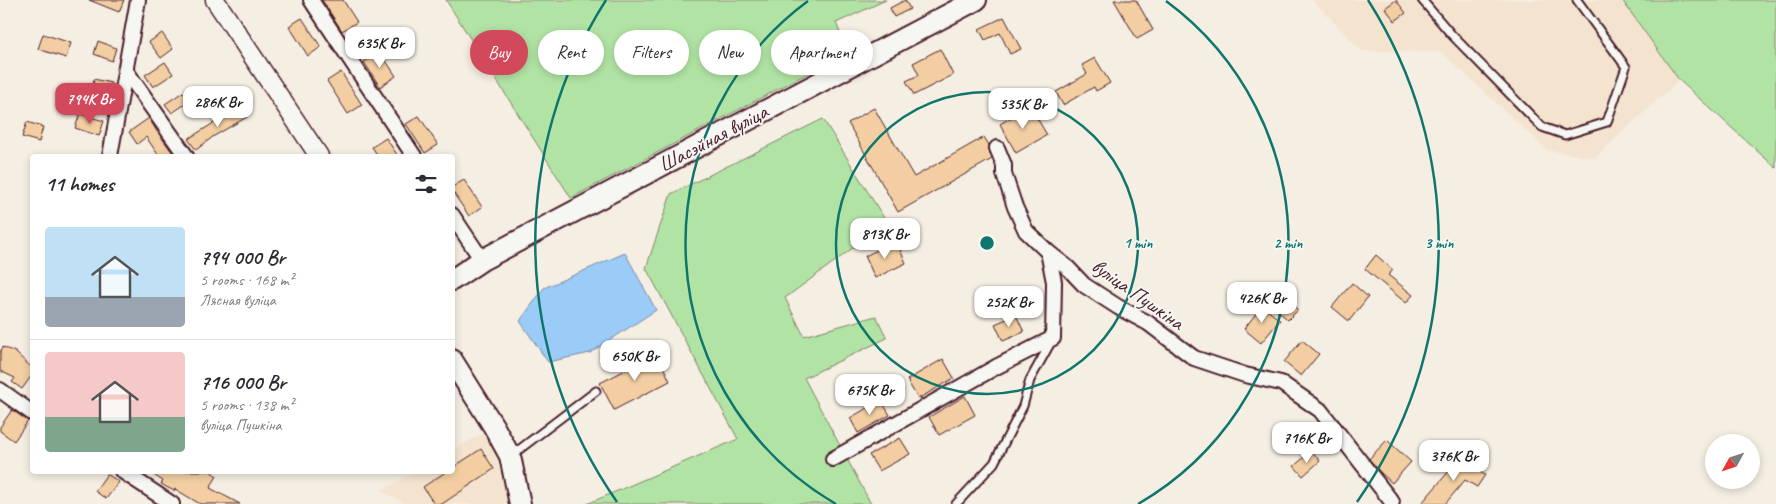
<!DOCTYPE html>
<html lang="en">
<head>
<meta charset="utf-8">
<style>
	:root { --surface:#fff; --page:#f2f2f3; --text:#2b2b33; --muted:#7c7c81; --line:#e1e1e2; --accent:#d1495b }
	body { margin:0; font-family:Caveat,sans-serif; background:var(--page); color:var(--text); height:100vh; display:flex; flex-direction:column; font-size:19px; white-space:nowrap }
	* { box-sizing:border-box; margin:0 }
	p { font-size:16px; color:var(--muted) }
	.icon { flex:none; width:28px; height:28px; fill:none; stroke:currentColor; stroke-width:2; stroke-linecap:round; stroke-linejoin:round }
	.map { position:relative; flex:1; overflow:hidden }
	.details { position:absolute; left:30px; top:154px; width:425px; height:320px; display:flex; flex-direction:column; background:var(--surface); border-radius:5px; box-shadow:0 2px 8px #0003 }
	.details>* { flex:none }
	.hud { position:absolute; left:470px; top:30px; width:475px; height:45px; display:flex; gap:10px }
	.needle { width:32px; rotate:230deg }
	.fabs { position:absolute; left:1705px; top:434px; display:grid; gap:10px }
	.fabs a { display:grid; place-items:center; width:55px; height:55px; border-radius:50%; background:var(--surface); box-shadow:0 2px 8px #0003; font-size:25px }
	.price { position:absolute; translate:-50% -42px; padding:0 11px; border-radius:10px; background:#fff; color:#222; font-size:16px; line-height:32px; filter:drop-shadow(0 1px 2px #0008) }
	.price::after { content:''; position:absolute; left:50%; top:30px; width:15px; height:11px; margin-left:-8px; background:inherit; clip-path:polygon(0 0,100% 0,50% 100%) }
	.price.on { background:var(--accent); color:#fff }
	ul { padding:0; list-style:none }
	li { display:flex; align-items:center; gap:15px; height:125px; padding:0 15px }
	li+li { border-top:1px solid var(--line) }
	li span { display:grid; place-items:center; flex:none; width:140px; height:100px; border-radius:5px; color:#555 }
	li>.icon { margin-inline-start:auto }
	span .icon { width:60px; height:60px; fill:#fffc; stroke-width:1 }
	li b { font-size:21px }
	h2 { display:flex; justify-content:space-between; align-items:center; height:60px; padding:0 15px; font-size:21px }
	.chip { padding:0 18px; border-radius:22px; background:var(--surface); box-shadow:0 2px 8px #0003; font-size:18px; line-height:45px }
	.chip.on { background:var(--accent); color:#fff }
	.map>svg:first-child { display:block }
	.built { fill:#f4e4cf }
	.green { fill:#b1e4a4; stroke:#7e8268 }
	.water { fill:#9bccf8; stroke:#7b87a6 }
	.building { fill:#f2cea2; stroke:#4a1f2b }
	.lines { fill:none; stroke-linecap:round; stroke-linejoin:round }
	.service-casing { stroke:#4a1f2b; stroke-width:11 }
	.minor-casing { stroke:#4a1f2b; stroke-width:18 }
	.tertiary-casing { stroke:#4a1f2b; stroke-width:21 }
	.secondary-casing { stroke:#4a1f2b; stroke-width:24 }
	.service { stroke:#f6f6f2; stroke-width:7 }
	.minor { stroke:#f6f6f2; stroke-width:14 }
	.tertiary { stroke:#f6f6f2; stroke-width:18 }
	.secondary { stroke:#f6f6f2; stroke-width:20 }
	.ring { fill:none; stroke:#0f766e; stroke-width:2.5 }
	.labels { text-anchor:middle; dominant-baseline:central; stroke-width:4; stroke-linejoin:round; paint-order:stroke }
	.street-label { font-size:21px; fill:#4a1f2b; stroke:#f6f6f2 }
	.centre { fill:#0f766e; stroke:#f6f6f2; stroke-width:2.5 }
	.ring-label { font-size:15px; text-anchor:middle; font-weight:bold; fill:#0f766e; stroke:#f6f6f2; stroke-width:4; stroke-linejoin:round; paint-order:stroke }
</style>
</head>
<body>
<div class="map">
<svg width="1776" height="504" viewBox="0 0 1776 504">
	<rect width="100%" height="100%" fill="#f5eee2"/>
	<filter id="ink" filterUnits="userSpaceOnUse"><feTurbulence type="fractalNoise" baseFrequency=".02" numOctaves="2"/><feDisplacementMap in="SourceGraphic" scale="10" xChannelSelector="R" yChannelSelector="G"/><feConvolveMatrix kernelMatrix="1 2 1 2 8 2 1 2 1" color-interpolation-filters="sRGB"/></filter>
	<g filter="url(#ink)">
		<g class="built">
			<polygon points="1312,0 1622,0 1679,80 1595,158 1547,150 1441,52 1362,51"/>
			<polygon points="487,431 504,463 511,504 406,504 381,491 416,471 452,471 453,450"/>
		</g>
		<g class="green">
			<polygon points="446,0 886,0 836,23 848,52 571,198"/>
			<polygon points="1622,0 1776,0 1776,168 1679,80"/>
			<polygon points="823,119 887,223 785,298 804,336 876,316 887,338 804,378 871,504 587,504 738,439 646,268 671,194"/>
		</g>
		<polygon class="water" points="625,253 656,310 590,353 548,362 520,321 544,288"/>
		<g class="building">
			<polygon points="89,0 124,0 119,12"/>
			<polygon points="322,0 343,0 357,22 342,31"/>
			<polygon points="905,0 910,9 894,17 890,8"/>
			<polygon points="1114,0 1136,0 1153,30 1137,39"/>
			<polygon points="1396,0 1406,13 1395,21 1385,8"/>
			<polygon points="1004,17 1021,49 1010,54 1000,33 985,40 979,29"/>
			<polygon points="302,18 321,47 308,56 289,26"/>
			<polygon points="162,33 173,49 161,58 149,42"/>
			<polygon points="43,34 71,43 66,58 38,49"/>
			<polygon points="98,41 116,48 112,61 94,54"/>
			<polygon points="940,49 953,75 914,95 906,81 919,75 913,63"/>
			<polygon points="380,52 396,76 380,87 364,62"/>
			<polygon points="1095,58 1110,83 1096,91 1094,87 1063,105 1056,92 1087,74 1082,65"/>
			<polygon points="165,62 173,74 153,87 145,75"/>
			<polygon points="341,72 362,105 348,114 327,81"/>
			<polygon points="94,79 111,83 109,94 92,90"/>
			<polygon points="183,92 190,101 172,113 165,104"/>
			<polygon points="241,106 247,117 214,136 196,150 188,139"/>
			<polygon points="1030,106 1047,135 1016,153 1000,124"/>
			<polygon points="874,108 914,177 984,137 989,145 989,151 992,159 898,212 848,123"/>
			<polygon points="80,114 104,121 99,136 75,128"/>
			<polygon points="419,116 438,145 425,153 406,124"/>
			<polygon points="149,118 156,130 175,156 159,156 146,137 137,144 129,132"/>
			<polygon points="27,122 43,127 39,142 22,137"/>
			<polygon points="386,138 398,156 378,156 372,147"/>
			<polygon points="464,180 482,207 469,216 452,191 452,187"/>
			<polygon points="896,241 906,263 875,278 865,256"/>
			<polygon points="1376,255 1393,270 1388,275 1413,295 1406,303 1365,269"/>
			<polygon points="1352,283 1368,297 1349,321 1332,307"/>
			<polygon points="1286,300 1298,310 1288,320 1277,310"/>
			<polygon points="1262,306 1280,320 1261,343 1244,329"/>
			<polygon points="1016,315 1024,332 1003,341 995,324"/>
			<polygon points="1302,340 1319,354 1301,376 1284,362"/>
			<polygon points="3,347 15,352 32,368 32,375 22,389 12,382 15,378 0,371 0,352"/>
			<polygon points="657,354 670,381 614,410 600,383"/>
			<polygon points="943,359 954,378 918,399 907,380"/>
			<polygon points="965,396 975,415 939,435 929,417"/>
			<polygon points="881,400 890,415 858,433 850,418"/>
			<polygon points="12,410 28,421 14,441 0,431 0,427"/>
			<polygon points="900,438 910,454 879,471 869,455"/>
			<polygon points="1387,440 1411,462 1392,483 1381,473 1369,459"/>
			<polygon points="481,449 494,469 442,504 434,504 423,487 447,471 452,471 452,468"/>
			<polygon points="1312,451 1320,461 1303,476 1294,466"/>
			<polygon points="1456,457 1485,475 1477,487 1465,480 1445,504 1421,504 1450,470 1448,469"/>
			<polygon points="147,471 210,471 217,476 210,488 240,504 200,504 175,489 174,491 161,484 163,481"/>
			<polygon points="107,474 119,482 106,499 95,491"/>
		</g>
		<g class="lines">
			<g class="service-casing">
				<g id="service">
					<polyline points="1422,0 1451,34 1542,127 1565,135 1607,122 1626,67 1577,0"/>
					<polyline points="512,455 596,391"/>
					<polyline points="956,504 994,463 1023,406 1030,380 1051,342"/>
				</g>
			</g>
			<g class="minor-casing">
				<g id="minor">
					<polyline points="311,0 414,156"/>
					<polyline points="126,71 186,156"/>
					<polyline points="997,148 1004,165 1004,174 1015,207 1026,231 1048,252 1067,267 1084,285 1118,307 1148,323 1194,358 1245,375 1281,383 1320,410 1392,502"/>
					<polyline points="110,156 138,0"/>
					<polyline points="452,215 482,260"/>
					<polyline points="0,390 32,413"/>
					<polyline points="833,459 996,367 1053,338 1054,282 1048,252"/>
					<polyline points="122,471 172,504"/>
				</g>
			</g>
			<g class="tertiary-casing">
				<polyline id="tertiary" points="215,0 319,156"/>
			</g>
			<g class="secondary-casing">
				<g id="secondary">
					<polyline points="452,280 482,260 976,0"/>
					<polyline points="452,360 494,427 510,456 520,504"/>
				</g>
			</g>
			<use href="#service" class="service"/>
			<use href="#minor" class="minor"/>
			<use href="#tertiary" class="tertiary"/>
			<use href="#secondary" class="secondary"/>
		</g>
	</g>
	<g class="ring">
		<circle cx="987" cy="243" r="151"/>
		<path d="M836 504A301 301 0 0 1 808 1M1166 1A301 301 0 0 1 1138 504"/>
		<path d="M617 502A452 452 0 0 1 606 0M1368 0A452 452 0 0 1 1357 502"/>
	</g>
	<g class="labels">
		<g class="street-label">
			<text transform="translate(713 138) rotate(-28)">Шасэйная вуліца</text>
			<text transform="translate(1138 294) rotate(35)">вуліца Пушкіна</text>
		</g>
	</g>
	<circle cx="987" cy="243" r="8" class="centre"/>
	<g class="ring-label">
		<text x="1138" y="248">1 min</text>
		<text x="1288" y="248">2 min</text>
		<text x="1439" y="248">3 min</text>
	</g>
</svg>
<div class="fabs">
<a><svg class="needle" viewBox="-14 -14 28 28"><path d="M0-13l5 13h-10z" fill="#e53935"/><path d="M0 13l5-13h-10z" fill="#7c7c81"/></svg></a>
</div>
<b class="price" style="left:380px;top:69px">635K Br</b>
<b class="price on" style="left:90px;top:125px">794K Br</b>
<b class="price" style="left:218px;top:128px">286K Br</b>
<b class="price" style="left:1023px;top:130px">535K Br</b>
<b class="price" style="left:885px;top:260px">813K Br</b>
<b class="price" style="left:1262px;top:324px">426K Br</b>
<b class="price" style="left:1009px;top:328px">252K Br</b>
<b class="price" style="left:635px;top:382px">650K Br</b>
<b class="price" style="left:870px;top:416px">675K Br</b>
<b class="price" style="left:1307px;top:464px">716K Br</b>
<b class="price" style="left:1454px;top:482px">376K Br</b>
<div class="hud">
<a class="chip on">Buy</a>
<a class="chip">Rent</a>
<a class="chip">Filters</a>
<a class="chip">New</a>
<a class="chip">Apartment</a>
</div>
<section class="details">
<h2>11 homes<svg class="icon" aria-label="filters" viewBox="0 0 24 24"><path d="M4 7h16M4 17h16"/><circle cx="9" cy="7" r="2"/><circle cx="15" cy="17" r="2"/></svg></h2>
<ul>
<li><span style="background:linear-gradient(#bfe0f5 70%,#9aa5b1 0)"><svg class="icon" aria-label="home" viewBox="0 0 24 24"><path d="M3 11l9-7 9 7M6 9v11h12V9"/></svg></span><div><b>794 000 Br</b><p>5 rooms · 168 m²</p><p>Лясная вуліца</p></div></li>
<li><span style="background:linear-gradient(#f6c9c9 65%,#7fa58c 0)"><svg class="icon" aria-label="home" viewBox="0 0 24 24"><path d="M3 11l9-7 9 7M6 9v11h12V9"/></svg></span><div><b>716 000 Br</b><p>5 rooms · 138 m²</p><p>вуліца Пушкіна</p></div></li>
</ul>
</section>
</div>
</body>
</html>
